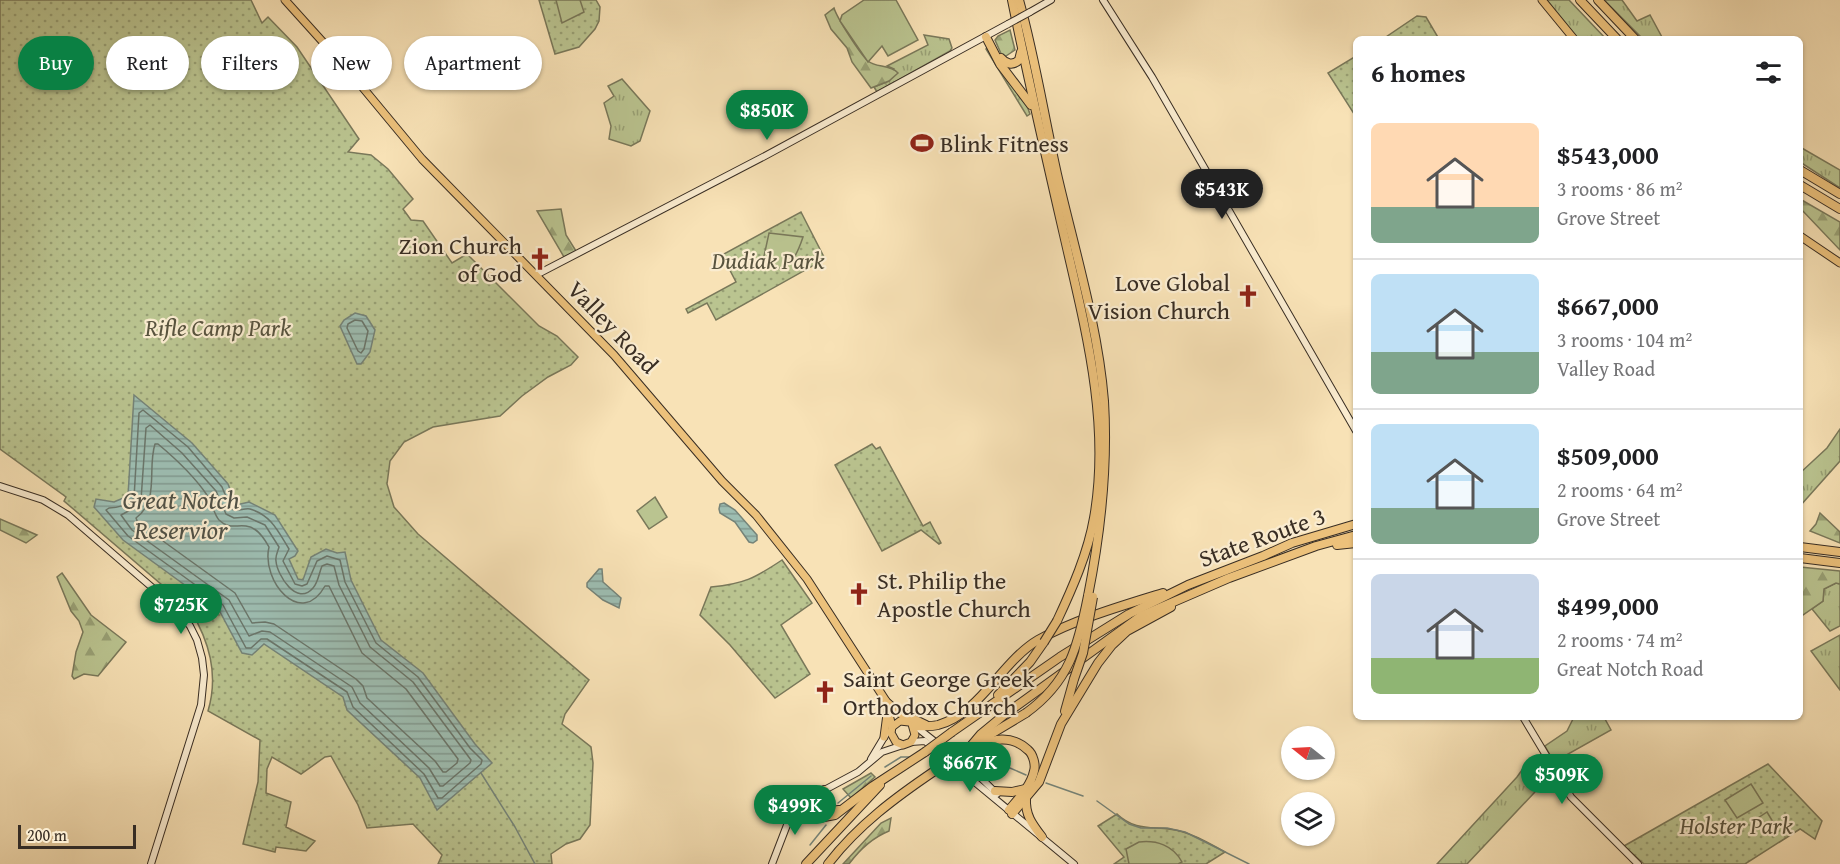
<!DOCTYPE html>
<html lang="en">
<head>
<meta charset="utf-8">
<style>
	:root { --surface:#fff; --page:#f6f6f6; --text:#202124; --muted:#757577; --line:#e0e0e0; --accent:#0b8043 }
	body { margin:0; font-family:"Gentium Book Plus",serif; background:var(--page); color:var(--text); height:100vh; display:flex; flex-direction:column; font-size:22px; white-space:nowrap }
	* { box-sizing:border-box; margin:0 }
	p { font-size:20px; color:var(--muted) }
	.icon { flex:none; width:33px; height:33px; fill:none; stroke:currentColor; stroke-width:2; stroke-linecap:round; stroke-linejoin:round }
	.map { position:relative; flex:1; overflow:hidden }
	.sheet { position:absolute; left:1353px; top:36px; width:450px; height:684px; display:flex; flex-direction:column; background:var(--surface); border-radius:9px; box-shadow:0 2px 4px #0004 }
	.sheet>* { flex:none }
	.banner { position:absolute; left:18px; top:36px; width:570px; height:54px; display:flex; gap:12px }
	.needle { width:39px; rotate:288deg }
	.tools { position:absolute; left:1281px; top:726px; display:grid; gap:12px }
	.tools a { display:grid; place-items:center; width:54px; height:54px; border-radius:50%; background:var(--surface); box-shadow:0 2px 4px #0004; font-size:30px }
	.scale { position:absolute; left:18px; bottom:15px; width:118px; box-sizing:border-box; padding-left:6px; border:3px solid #382d23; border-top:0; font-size:16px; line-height:21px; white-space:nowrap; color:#382d23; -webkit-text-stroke:4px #faecd0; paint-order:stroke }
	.price { position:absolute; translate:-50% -51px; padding:0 14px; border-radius:21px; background:var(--accent); color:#fff; font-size:20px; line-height:39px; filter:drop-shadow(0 2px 3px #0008) }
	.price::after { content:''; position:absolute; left:50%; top:36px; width:18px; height:14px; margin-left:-9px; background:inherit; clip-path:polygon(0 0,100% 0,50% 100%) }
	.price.current { background:#222; color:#fff }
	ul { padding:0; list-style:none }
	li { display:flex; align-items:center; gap:18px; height:150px; padding:0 18px }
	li+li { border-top:2px solid var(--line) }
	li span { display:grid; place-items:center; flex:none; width:168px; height:120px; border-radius:9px; color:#555 }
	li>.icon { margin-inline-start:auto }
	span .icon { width:72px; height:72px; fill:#fffc; stroke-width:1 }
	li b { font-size:26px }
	h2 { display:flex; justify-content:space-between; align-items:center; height:72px; padding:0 18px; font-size:26px }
	.chip { padding:0 21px; border-radius:27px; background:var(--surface); box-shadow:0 2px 4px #0004; font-size:21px; line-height:54px }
	.chip.current { background:var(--accent); color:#fff }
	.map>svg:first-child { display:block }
	.grass { fill:url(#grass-tufts); stroke:#79785a; stroke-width:1.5 }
	.forest { fill:url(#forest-firs); stroke:#79785a; stroke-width:1.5 }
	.park { fill:url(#park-dots); stroke:#79785a; stroke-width:1.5 }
	.garden { fill:#bac490; stroke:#79785a; stroke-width:1.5 }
	.water { fill:url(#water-rules); stroke:#758378; stroke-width:1.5 }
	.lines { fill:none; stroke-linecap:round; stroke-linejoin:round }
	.shore { stroke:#6a756a; stroke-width:1.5 }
	.stream { stroke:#758378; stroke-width:1.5 }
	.secondary-casing { stroke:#382d23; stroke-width:8 }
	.primary-casing { stroke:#382d23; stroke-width:9 }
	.highway-casing { stroke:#382d23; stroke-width:10 }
	.secondary { stroke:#faecd0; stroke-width:6 }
	.primary { stroke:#ecc17b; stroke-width:7 }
	.highway { stroke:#ecc17b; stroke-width:8 }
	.secondary-bridge-casing { stroke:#382d23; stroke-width:8; stroke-linecap:butt }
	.highway-bridge-casing { stroke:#382d23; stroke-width:10; stroke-linecap:butt }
	.secondary-bridge { stroke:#faecd0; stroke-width:6 }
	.highway-bridge { stroke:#ecc17b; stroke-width:8 }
	.labels { text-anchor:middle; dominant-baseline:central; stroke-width:4.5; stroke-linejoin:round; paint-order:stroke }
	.poi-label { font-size:24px; fill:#382d23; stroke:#faecd0; text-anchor:start }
	.park-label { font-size:24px; font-style:italic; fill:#58533e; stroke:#faecd0 }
	.street-label { font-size:24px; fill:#382d23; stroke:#faecd0 }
	.water-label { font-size:26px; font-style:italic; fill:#515146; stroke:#faecd0 }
</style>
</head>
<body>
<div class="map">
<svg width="1840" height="864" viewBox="0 0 1840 864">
	<defs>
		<pattern id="grass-tufts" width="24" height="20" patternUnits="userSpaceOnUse" patternTransform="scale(1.5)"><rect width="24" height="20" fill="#bac490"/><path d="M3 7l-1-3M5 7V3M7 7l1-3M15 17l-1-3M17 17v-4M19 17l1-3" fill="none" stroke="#98a075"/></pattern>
		<pattern id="forest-firs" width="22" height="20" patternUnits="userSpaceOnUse" patternTransform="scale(1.5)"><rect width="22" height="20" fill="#bac490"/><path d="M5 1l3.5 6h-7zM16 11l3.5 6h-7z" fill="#98a075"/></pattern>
		<pattern id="park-dots" width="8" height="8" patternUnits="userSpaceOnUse" patternTransform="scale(1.5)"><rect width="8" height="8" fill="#bac490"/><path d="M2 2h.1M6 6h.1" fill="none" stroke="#98a075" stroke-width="1.8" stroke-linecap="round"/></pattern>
		<pattern id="water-rules" width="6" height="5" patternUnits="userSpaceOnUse" patternTransform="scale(1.5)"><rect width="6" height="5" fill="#9dbdb1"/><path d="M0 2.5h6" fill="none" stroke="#819a90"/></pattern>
	</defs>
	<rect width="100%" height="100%" fill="#f8e2b6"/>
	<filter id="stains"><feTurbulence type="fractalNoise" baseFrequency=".00333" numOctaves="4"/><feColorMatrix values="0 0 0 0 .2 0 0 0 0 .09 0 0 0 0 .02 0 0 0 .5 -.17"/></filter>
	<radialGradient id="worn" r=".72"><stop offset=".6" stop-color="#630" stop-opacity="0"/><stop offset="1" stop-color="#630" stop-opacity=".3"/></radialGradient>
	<g class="grass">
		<polygon points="1545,0 1569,0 1606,39 1577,39"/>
		<polygon points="1604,0 1622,0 1637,21 1650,15 1663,39 1643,39"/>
		<polygon points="924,35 949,39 952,48 950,51 877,92 874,87 889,81 894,69 887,66 928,45"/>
		<polygon points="988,46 1023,95 1030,114 1027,116 986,49"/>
		<polygon points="622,79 650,111 640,141 631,146 609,139 611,126 604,103 614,96 608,86"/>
		<polygon points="1800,147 1840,170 1840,188 1800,162"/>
		<polygon points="1840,429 1840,461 1800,506 1800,473 1827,448"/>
		<polygon points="1836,583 1840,584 1840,626 1830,631 1812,609 1823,601 1824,589"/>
		<polygon points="1840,635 1840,690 1811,651"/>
		<polygon points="1574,717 1606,717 1605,719 1611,730 1554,762 1545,746 1567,731"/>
		<polygon points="1538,758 1550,776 1467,864 1437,864 1517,777 1527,763"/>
	</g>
	<g class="forest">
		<path d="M 834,8 C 837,18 860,54 868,61 C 876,68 890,64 898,73 L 889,81 L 871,88 L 852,62 L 847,48 L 831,29 L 825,15 Z"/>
		<polygon points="1010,30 1015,50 1003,58 995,40 998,36"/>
		<polygon points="1800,199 1840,222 1840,250 1800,208"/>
		<polygon points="561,209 566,235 576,251 564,257 537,211"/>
		<polygon points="1820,513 1840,532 1840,543 1810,531 1816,524"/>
		<polygon points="0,519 37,535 26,543 0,530"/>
		<polygon points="1800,567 1840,571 1840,584 1836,583 1824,589 1823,601 1800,617"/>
		<polygon points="62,573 91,615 126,642 98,676 84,674 74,679 72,676 76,652 83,632 79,621 71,611 57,577"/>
		<polygon points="871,773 875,777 851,798 843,789"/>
		<path d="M 891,818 L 889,831 C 872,838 860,849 849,864 L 843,864 L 881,823 Z"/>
	</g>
	<g class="park">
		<path d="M 0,0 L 251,0 L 262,23 L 268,17 L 297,47 L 359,139 L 348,152 L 371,155 L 388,169 L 413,199 L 403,209 L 411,220 L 423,221 L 452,263 L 467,254 L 539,326 L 557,336 L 578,357 L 571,365 L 548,377 L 522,396 L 500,416 L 433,427 L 404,442 L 390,461 L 387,484 L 394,507 L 418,534 L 589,680 L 565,714 L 562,724 L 591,747 L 593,763 L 590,825 L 580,839 L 566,844 L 551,854 L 552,864 L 438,864 L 442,855 L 413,824 L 367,828 L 358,805 L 331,756 L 325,757 L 301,774 L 272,757 L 267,769 L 266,793 L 291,802 L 286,827 L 315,841 L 306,851 L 276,847 L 275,852 L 243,844 L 258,782 L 260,740 L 208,711 C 219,674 209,641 190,609 L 64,501 L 66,497 L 0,449 Z"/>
		<polygon points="539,0 596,0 600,7 599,21 595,29 579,47 555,54"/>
		<polygon points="1417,16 1426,17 1439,39 1383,39"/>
		<polygon points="1356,56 1356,117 1328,73"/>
		<polygon points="801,212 825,259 716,320 707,303 688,313 686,309 736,282 722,255"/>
		<polygon points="872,444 876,449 880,447 923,526 930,522 941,543 939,544 921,530 882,551 835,465"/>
		<path d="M 782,560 L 812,603 L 781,625 L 810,674 L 775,698 L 730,645 L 700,615 L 711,587 C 744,584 755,578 782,560 Z"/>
		<polygon points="1768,764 1822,821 1815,839 1800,829 1745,864 1644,864 1624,846"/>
		<path d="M 1117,814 C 1138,834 1158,824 1183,832 C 1198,836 1212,845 1225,852 L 1206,864 L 1114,864 L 1124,857 L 1098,826 Z"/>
	</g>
	<g class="garden">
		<polygon points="556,0 580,0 584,12 562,23"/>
		<polygon points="864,0 896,0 918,40 888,56 882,46 868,62 840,21 842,15"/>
		<path d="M 769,233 L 803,237 C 797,255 789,275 766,267 L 763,261 Z"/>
		<polygon points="655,497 667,517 649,529 637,511"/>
		<polygon points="1751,784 1763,803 1737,818 1725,800"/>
		<polygon points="1767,812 1776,827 1766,832 1758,818"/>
		<path d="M 1139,842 C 1156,840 1173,845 1182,862 L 1178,864 L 1129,864 L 1126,849 Z"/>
	</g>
	<g class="water">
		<polygon points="355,313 366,316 375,330 370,352 361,364 357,364 340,326 344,320"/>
		<polygon points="134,395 192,443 228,484 236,505 249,502 275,515 298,551 295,556 289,559 298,579 303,580 311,557 326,549 337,553 345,552 351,580 381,640 423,673 475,744 492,763 437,810 420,778 347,710 343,697 264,644 252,655 242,653 219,610 123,540 94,507 96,499 114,502 128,496"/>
		<polygon points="724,503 735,510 757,535 757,540 753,543 749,542 735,522 720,513 719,509 720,504"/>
		<polygon points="599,569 602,569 603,582 621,598 619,608 603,600 587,587 587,583"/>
	</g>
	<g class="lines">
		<g class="shore">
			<polygon points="355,320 362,321 368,331 364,349 361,353 358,351 347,328 348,324"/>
			<path d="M 143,410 L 188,447 L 222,487 L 231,509 C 238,512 243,508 250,509 C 271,515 278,531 289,549 L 283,561 L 295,584 L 302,586 L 307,584 L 317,561 L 327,556 L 340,560 L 345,582 L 376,643 L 418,677 L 470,748 L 482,760 L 481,764 L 442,798 L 438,798 L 424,774 L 353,707 L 347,692 L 267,639 L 261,639 L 251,648 L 246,648 L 223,605 L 128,536 L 106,510 L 109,508 C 117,508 129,505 134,498 L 139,413 Z"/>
			<path d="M 150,425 L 182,453 L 216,491 L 226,514 L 234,518 L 247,517 L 265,525 L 279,547 C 278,551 275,556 276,561 C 277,575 297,607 313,588 C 318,583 319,573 322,566 L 327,564 L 334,566 L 339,585 L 370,647 L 413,682 L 471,760 L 470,763 L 443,786 L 440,786 L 429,768 L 360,703 L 352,687 L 270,632 L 262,631 L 249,636 L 229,600 L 132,530 L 121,515 L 136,507 L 141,500 L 146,428 Z"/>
			<path d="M 155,444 L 158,444 C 176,459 194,476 207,495 C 213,503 213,513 219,520 C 228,529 235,525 246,526 C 257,527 264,538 269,547 C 261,581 301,629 325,586 L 329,586 L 362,653 L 406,689 L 458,759 L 457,763 L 446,772 L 443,772 L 435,761 L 367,698 L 363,686 L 356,679 L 274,624 L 265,622 L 252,623 L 235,593 L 138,523 L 136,518 C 160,500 147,469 155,444 Z"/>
		</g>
		<g class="stream">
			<polyline points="980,765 1010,768 1026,775"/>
			<polyline points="885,767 901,757 911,757"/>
			<polyline points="481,773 515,827 535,864"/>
			<polyline points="1046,783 1083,796"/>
			<polyline points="1097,801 1129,824 1141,828 1167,828 1185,832 1249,864"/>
			<polyline points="838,803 871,776"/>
			<polyline points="810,845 826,825"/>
		</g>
		<g class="secondary-casing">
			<g id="secondary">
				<polyline points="1103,0 1152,77 1356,431"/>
				<polyline points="1030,12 1051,0"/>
				<polyline points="536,275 763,157 1008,24"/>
				<polyline points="0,486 43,500 68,515 176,608 190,626 197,640 202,658 204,675 201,705 151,864"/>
				<polyline points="1523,717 1571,797 1638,864"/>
				<polyline points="915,726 982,779 997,794"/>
				<polyline points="911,742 925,741 1074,864"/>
				<polyline points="871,759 886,734"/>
				<polyline points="772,864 787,825 805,803 817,794 858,772 882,752 903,745"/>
			</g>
		</g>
		<g class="primary-casing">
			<g id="primary">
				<polyline points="285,0 349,71 422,159 614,355 722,481 756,515 807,579 886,701 912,724 915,735 911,742 903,745 896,742 891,733 892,727 900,721 909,722"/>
				<polyline points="1542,0 1574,39"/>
				<polyline points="1800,236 1840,263"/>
				<polyline points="886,701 892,727"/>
				<polyline points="884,737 887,714"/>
			</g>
		</g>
		<g class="highway-casing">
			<g id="highway">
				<path d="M 1012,0 C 1028,79 1046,157 1064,235 C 1085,327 1111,423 1094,518 C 1088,553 1072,589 1057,621"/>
				<path d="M 1019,0 C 1035,57 1044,116 1057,174 C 1074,248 1098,326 1104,401 C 1108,468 1101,531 1088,596"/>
				<polyline points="1580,0 1617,39"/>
				<polyline points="1598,0 1635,39"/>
				<polyline points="986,37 1000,64 1031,105"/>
				<path d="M 1001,58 C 1006,64 1013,66 1019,60 L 1021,52"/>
				<polyline points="1800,170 1840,194"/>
				<polyline points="1800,185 1840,209"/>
				<polyline points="1337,545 1356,543"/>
				<polyline points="1800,547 1840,552"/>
				<polyline points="1800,558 1840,563"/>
				<polyline points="998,695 1030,662 1044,642"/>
				<polyline points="1065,711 1074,679"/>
				<polyline points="899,712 926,725"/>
				<path d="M 915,726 C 923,726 930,727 938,725 C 981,713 1001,662 1038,640 C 1073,620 1124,605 1163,593"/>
				<polyline points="952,732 1060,657 1129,614 1188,585 1263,556 1292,543 1356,524"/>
				<polyline points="981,740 1026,713"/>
				<polyline points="970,747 981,734 1004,715 1141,616 1229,578 1316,546 1356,535"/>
				<path d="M 971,747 C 992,740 1010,733 1028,750 C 1033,754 1036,765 1034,771 C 1031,786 1018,799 1009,810"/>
				<path d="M 824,790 C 821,802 824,813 839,810"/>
				<polyline points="995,791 1012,792 1025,789"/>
				<path d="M 1026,798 C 1025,815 1032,824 1042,837"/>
				<polyline points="1012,814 1039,782 1061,724 1098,663 1112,645 1127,631 1171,607"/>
				<polyline points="795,815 813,819 835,815 873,786 925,752"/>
				<polyline points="806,864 880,785"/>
				<path d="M 828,864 C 858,825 896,797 936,770"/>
			</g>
		</g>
		<use href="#secondary" class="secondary"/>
		<use href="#primary" class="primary"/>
		<use href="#highway" class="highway"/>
		<g class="secondary-bridge-casing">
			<polyline id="secondary-bridge" points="1008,24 1030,12"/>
		</g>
		<g class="highway-bridge-casing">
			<g id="highway-bridge">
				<polyline points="1044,642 1057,621"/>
				<polyline points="1074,679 1083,653 1093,597"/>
				<path d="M 1026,713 C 1069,682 1078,647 1088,596"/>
				<polyline points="925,752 952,732"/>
				<polyline points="936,770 970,747"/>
			</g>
		</g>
		<use href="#secondary-bridge" class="secondary-bridge"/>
		<use href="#highway-bridge" class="highway-bridge"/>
	</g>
	<defs>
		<g id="stadium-bare" transform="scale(1.8)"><path d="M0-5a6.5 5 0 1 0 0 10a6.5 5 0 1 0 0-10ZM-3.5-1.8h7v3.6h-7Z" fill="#8f2418" stroke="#faecd0" stroke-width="2.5" paint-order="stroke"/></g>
		<g id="church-bare" transform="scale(1.8)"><path d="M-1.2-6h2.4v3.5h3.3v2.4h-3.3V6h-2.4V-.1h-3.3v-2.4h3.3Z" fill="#8f2418" stroke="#faecd0" stroke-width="2.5" paint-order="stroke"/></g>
	</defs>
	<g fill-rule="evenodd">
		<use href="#stadium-bare" x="922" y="143"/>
		<use href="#church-bare" x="540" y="259"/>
		<use href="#church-bare" x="1248" y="296"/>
		<use href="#church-bare" x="859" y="594"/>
		<use href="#church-bare" x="825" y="692"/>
	</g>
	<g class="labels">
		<g class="poi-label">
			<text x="940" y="143">Blink Fitness</text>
			<text x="522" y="245" text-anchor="end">Zion Church<tspan x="522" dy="28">of God</tspan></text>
			<text x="1230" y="282" text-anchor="end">Love Global<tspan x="1230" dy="28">Vision Church</tspan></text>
			<text x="877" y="580">St. Philip the<tspan x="877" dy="28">Apostle Church</tspan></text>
			<text x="843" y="678">Saint George Greek<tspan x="843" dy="28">Orthodox Church</tspan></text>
		</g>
		<g class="park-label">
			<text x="768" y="260">Dudiak Park</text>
			<text x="218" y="327">Rifle Camp Park</text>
			<text x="1736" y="825">Holster Park</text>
		</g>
		<g class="street-label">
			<text transform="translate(613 327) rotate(46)">Valley Road</text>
			<text transform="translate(1262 537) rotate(-20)">State Route 3</text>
		</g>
		<g class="water-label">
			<text x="181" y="499">Great Notch<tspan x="181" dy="30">Reservior</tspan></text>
		</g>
	</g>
	<rect width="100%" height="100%" filter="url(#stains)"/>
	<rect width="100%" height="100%" fill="url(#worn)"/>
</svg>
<div class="tools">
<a><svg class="needle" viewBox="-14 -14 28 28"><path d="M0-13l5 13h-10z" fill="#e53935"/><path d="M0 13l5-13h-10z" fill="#757577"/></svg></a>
<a><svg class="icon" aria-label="layers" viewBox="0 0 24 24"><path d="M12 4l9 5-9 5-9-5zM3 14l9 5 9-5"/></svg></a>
</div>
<div class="scale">200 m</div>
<b class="price" style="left:767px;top:141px">$850K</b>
<b class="price current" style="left:1222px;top:220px">$543K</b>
<b class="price" style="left:181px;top:635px">$725K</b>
<b class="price" style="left:970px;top:793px">$667K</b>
<b class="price" style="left:1562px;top:805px">$509K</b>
<b class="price" style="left:795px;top:836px">$499K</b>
<div class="banner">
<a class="chip current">Buy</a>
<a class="chip">Rent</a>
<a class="chip">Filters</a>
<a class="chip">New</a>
<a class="chip">Apartment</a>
</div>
<section class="sheet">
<h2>6 homes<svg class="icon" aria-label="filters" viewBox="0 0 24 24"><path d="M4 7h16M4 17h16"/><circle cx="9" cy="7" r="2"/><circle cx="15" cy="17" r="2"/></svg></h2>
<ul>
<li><span style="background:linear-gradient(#ffd9b3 70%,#7fa58c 0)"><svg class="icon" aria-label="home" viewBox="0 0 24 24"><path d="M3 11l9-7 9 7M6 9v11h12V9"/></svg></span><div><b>$543,000</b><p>3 rooms · 86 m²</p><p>Grove Street</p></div></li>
<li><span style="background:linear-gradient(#bfe0f5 65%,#7fa58c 0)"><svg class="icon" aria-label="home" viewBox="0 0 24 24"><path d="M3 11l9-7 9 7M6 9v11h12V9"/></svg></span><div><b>$667,000</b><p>3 rooms · 104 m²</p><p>Valley Road</p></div></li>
<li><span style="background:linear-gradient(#bfe0f5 70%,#7fa58c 0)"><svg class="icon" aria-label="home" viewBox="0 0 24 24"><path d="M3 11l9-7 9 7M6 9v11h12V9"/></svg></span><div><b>$509,000</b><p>2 rooms · 64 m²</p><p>Grove Street</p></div></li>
<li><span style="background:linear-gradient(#c9d6e8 70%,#8fb573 0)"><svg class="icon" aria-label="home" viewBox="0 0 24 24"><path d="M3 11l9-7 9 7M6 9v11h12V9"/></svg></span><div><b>$499,000</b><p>2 rooms · 74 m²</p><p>Great Notch Road</p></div></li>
</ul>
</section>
</div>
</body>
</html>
